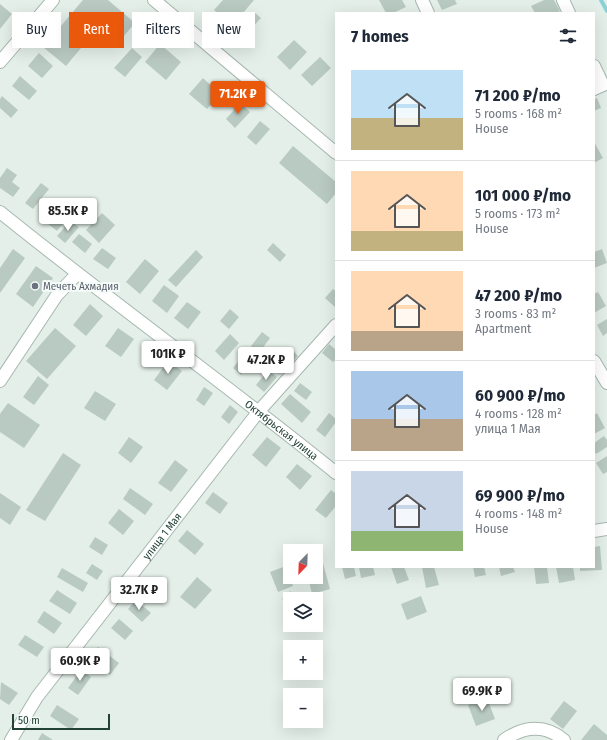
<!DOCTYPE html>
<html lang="en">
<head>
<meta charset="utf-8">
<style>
	:root { --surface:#fff; --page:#f6f6f7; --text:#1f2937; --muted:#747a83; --line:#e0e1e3; --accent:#ea580c }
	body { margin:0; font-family:"Fira Sans Condensed",sans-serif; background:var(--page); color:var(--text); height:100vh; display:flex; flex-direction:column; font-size:15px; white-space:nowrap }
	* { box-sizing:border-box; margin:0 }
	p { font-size:13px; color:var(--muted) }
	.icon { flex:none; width:22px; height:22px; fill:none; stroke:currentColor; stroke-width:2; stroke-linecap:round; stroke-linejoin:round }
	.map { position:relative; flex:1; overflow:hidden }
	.side { position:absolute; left:335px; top:12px; width:260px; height:556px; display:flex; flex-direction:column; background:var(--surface); border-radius:0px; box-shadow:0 4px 16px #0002 }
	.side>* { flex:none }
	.top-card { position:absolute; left:12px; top:12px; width:263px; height:36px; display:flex; gap:8px }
	.needle { width:26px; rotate:203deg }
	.buttons { position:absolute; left:283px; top:544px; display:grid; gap:8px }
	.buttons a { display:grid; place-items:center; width:40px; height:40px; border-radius:0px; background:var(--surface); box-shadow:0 4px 16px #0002; font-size:20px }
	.scale { position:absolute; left:12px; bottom:10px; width:98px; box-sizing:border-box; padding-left:4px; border:2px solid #224237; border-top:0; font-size:11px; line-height:14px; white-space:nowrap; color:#224237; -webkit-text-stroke:3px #f5fbf8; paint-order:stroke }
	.price { position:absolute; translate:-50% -34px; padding:0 9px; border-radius:4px; background:#fff; color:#222; font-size:13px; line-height:26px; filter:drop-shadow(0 1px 2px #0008) }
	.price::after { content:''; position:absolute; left:50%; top:24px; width:12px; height:9px; margin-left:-6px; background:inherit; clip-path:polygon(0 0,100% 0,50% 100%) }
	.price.selected { background:var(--accent); color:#fff }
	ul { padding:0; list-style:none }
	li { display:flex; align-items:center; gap:12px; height:100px; padding:0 16px }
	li+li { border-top:1px solid var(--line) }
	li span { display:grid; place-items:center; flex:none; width:112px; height:80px; border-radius:0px; color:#555 }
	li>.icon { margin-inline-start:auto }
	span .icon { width:48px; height:48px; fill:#fffc; stroke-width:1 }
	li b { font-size:17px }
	h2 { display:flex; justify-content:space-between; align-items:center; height:48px; padding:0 16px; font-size:17px }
	.tag { padding:0 14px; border-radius:0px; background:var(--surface); box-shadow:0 4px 16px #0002; font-size:14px; line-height:36px }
	.tag.selected { background:var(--accent); color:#fff }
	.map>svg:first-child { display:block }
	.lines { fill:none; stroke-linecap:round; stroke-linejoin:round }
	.stream { stroke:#89d1d7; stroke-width:4 }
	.building { fill:#b9cac2 }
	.minor-casing { stroke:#a6b8b0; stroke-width:14 }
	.minor { stroke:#fff; stroke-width:12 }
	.worship-dot { fill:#6b7280; stroke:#f5fbf8; stroke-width:1.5 }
	.labels { text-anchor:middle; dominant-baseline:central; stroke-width:4; stroke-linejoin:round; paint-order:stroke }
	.worship-label { font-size:11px; fill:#5b616d; stroke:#f5fbf8; text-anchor:start }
	.street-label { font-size:11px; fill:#224237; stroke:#f5fbf8 }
</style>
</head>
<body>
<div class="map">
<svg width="607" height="740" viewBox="0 0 607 740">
	<rect width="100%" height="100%" fill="#e4efe9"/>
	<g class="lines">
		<polyline class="stream" points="601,0 607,11"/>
	</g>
	<g class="building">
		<polygon points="83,0 108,0 135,23 116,45 97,29 66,66 43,47"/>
		<polygon points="223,0 254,0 232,26 214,10"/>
		<polygon points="379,0 402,0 406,7 393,13 386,13"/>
		<polygon points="437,0 455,0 457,4 442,10"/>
		<polygon points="544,0 554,0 560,11 556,13 535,13 531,6"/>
		<polygon points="0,4 12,14 0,29"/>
		<polygon points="254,12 261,18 248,32 241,26"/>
		<polygon points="294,40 307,52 290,70 277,57"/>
		<polygon points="160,44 181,62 166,80 145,62"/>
		<polygon points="132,48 142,57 125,77 114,68"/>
		<polygon points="39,53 53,66 42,78 28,66"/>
		<polygon points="320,57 331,68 312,86 301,75"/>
		<polygon points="20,76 37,91 29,100 12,86"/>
		<polygon points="203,78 220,94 207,109 189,94"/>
		<polygon points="2,96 18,110 11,118 0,108 0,99"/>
		<polygon points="597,98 601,108 594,111 594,99"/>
		<polygon points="240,103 250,112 235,128 226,119"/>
		<polygon points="260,121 270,129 256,145 247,137"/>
		<polygon points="594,142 603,158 594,163"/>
		<polygon points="293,146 336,182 336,193 327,204 279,163"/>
		<polygon points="7,168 17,175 12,182 20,188 13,197 0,188 0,178"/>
		<polygon points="41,183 49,189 33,209 25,203"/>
		<polygon points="61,198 75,209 57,231 43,220"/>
		<polygon points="102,213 115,225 99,243 86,230"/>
		<polygon points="70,221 79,227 65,243 57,236"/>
		<polygon points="79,234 92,244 85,253 72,242"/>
		<polygon points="273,243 286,255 280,262 267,250"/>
		<polygon points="102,248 116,258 108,269 93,259"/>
		<polygon points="13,249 25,258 0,293 0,268"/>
		<polygon points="602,249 607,263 594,268 594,252"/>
		<polygon points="196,250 203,257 176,287 168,280"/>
		<polygon points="145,259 159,271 140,294 126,282"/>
		<polygon points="36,266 53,278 33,307 16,294"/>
		<polygon points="164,285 179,296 167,313 152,301"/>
		<polygon points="333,289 336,291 336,308 325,298"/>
		<polygon points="598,292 606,306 594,313 594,294"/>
		<polygon points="187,302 201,312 188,329 174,318"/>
		<polygon points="90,304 103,316 86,336 73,325"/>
		<polygon points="230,309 239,317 229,329 220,321"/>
		<polygon points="607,319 607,333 603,336 597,325"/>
		<polygon points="55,328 76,346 47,379 26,361"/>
		<polygon points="118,328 134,339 121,357 105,346"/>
		<polygon points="262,332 270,338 259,353 251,346"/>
		<polygon points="230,334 239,343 224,360 215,351"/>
		<polygon points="329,344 336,350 336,359 333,362 322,353"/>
		<polygon points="291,349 298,356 280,374 273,367"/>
		<polygon points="247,350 255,357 241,375 233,368"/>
		<polygon points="168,361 182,371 167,390 154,380"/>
		<polygon points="268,370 277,377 264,392 256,385"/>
		<polygon points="38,376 49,385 34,405 23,397"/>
		<polygon points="300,383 312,392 306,400 294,391"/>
		<polygon points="204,387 213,393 204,406 196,400"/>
		<polygon points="95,391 116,404 105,421 84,408"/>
		<polygon points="290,394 311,412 302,423 281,404"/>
		<polygon points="8,403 40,425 24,448 0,432 0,414"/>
		<polygon points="230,405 238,412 229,424 221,417"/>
		<polygon points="329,413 336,419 336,422 325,437 316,430"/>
		<polygon points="597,413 605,428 594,434 594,415"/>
		<polygon points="604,436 607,440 607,447 596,454 594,451 594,443"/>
		<polygon points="129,437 143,447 131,463 118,453"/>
		<polygon points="267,437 281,448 266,467 252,455"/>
		<polygon points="63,453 81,465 45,521 26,510"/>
		<polygon points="607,456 607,472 603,474 596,463"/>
		<polygon points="175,460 188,470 171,492 158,483"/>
		<polygon points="297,464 312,476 300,490 286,477"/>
		<polygon points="130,488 153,504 145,515 123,499"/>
		<polygon points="331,490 336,494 336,506 326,518 315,510"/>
		<polygon points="213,492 228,503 220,514 205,503"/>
		<polygon points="0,493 21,507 10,525 0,518"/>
		<polygon points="119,509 134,521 123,535 108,523"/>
		<polygon points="187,530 204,544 195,555 178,541"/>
		<polygon points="95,537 108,545 102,555 89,547"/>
		<polygon points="600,546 602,570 580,571 580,567 594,567 594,547"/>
		<polygon points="321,556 330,589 312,594 308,577 316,577 316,557"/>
		<polygon points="92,564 103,571 97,580 86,573"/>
		<polygon points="286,566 293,586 278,592 270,572"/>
		<polygon points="342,567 354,567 356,576 345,579"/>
		<polygon points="359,567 373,567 375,575 361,578"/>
		<polygon points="391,567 404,567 409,580 397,584"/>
		<polygon points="422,567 434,567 439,585 426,588"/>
		<polygon points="473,567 484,567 486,575 475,577"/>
		<polygon points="499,567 513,567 515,572 501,576"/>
		<polygon points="534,567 547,567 549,583 536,584"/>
		<polygon points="556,567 573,567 575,580 559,583"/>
		<polygon points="62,568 88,583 83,592 57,577"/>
		<polygon points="197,577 212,590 195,609 180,597"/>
		<polygon points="57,590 77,603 70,614 49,601"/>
		<polygon points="290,591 299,599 290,599 290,606 282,599"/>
		<polygon points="421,596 427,612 407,620 401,604"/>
		<polygon points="136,600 151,613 142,622 128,609"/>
		<polygon points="44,611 62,623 54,634 37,622"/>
		<polygon points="119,619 133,631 125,640 111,628"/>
		<polygon points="25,635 44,647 37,657 18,645"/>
		<polygon points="98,647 119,663 110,675 89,658"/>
		<polygon points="81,670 91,677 78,695 68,688"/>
		<polygon points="1,682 18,693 9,705 0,699"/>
		<polygon points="487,698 495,719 476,726 468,705"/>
		<polygon points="564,701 577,711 563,729 550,719"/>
		<polygon points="57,705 79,719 71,730 50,716"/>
		<polygon points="594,724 607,735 607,740 581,740"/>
		<polygon points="42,733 53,740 38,740"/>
	</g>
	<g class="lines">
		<g class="minor-casing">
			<g id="minor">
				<polyline points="154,0 336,153"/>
				<polyline points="422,0 428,13"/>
				<polyline points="563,0 569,13"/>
				<polyline points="0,62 53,0"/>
				<polyline points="594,66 603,85 594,89"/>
				<path id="s1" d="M 0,212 C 110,301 226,384 336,473"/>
				<polyline points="594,361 607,383"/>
				<polyline points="0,381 57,295 77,274"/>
				<polyline points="594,531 607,529"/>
				<path id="s2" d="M 11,740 L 37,697 L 259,411 L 336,325"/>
				<path d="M 504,740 C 524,726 545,724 564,740"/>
			</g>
		</g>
		<use href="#minor" class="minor"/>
	</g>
	<circle class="worship-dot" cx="35" cy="286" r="4"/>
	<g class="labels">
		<g class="worship-label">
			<text x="43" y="286">Мечеть Ахмадия</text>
		</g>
		<g class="street-label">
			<text stroke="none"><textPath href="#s1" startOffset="356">Октябрьская улица</textPath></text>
			<text stroke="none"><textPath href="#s2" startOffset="254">улица 1 Мая</textPath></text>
		</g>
	</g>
</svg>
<div class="buttons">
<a><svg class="needle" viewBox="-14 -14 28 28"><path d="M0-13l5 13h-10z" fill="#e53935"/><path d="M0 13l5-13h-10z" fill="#747a83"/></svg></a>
<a><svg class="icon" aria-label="layers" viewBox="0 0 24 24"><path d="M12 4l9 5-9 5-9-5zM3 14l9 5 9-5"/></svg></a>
<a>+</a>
<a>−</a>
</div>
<div class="scale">50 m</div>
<b class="price selected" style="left:238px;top:115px">71.2K ₽</b>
<b class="price" style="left:68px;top:232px">85.5K ₽</b>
<b class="price" style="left:168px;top:375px">101K ₽</b>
<b class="price" style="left:266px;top:381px">47.2K ₽</b>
<b class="price" style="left:139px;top:611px">32.7K ₽</b>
<b class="price" style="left:80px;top:682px">60.9K ₽</b>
<b class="price" style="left:482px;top:712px">69.9K ₽</b>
<div class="top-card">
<a class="tag">Buy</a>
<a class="tag selected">Rent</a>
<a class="tag">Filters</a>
<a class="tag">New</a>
</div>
<section class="side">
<h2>7 homes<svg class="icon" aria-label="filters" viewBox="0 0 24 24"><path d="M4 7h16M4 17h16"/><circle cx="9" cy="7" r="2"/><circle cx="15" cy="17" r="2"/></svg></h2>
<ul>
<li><span style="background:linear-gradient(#bfe0f5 60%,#c2b280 0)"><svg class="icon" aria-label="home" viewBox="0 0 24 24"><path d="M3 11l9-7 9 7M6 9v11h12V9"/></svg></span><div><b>71 200 ₽/mo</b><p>5 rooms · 168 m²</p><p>House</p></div></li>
<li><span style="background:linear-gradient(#ffd9b3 75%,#c2b280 0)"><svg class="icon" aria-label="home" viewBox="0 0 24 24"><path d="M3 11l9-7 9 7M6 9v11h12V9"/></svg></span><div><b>101 000 ₽/mo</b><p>5 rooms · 173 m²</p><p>House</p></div></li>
<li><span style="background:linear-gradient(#ffd9b3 75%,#b9a48a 0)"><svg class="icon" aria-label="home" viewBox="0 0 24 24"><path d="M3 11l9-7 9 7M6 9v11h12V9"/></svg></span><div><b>47 200 ₽/mo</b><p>3 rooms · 83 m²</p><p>Apartment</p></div></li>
<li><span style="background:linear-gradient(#a9c7e8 60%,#b9a48a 0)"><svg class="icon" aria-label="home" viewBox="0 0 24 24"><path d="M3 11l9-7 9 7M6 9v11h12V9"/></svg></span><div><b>60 900 ₽/mo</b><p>4 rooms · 128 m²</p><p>улица 1 Мая</p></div></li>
<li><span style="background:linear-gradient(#c9d6e8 75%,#8fb573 0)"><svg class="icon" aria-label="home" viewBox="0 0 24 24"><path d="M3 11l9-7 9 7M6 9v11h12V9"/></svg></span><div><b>69 900 ₽/mo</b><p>4 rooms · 148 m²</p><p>House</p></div></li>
</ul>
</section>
</div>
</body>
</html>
